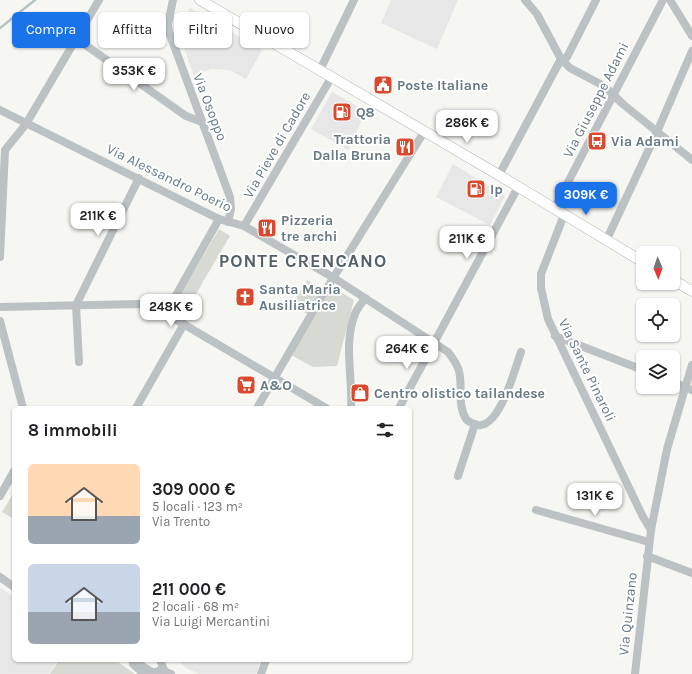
<!DOCTYPE html>
<html lang="it">
<head>
<meta charset="utf-8">
<style>
	:root { --surface:#fff; --page:#f6f6f6; --text:#202124; --muted:#757577; --accent:#1a73e8 }
	body { margin:0; font-family:Karla,sans-serif; background:var(--page); color:var(--text); height:100vh; display:flex; flex-direction:column; font-size:15px; white-space:nowrap }
	* { box-sizing:border-box; margin:0 }
	p { font-size:13px; color:var(--muted) }
	.icon { flex:none; width:22px; height:22px; fill:none; stroke:currentColor; stroke-width:2; stroke-linecap:round; stroke-linejoin:round }
	.map { position:relative; flex:1; overflow:hidden }
	.panel { position:absolute; left:12px; top:406px; width:400px; height:256px; display:flex; flex-direction:column; background:var(--surface); border-radius:6px; box-shadow:0 1px 3px #0004 }
	.panel>* { flex:none }
	.guide { position:absolute; left:12px; top:12px; width:400px; height:36px; display:flex; gap:8px }
	.needle { width:26px; rotate:178deg }
	.buttons { position:absolute; left:636px; top:246px; display:grid; gap:8px }
	.buttons a { display:grid; place-items:center; width:44px; height:44px; border-radius:6px; background:var(--surface); box-shadow:0 1px 3px #0004; font-size:20px }
	.price { position:absolute; translate:-50% -34px; padding:0 9px; border-radius:8px; background:#fff; color:#222; font-size:13px; line-height:26px; filter:drop-shadow(0 1px 2px #0008) }
	.price::after { content:''; position:absolute; left:50%; top:24px; width:12px; height:9px; margin-left:-6px; background:inherit; clip-path:polygon(0 0,100% 0,50% 100%) }
	.price.on { background:var(--accent); color:#fff }
	ul { padding:0; list-style:none }
	li { display:flex; align-items:center; gap:12px; height:100px; padding:0 16px }
	li span { display:grid; place-items:center; flex:none; width:112px; height:80px; border-radius:6px; color:#555 }
	li>.icon { margin-inline-start:auto }
	span .icon { width:48px; height:48px; fill:#fffc; stroke-width:1 }
	li b { font-size:17px }
	h2 { display:flex; justify-content:space-between; align-items:center; height:48px; padding:0 16px; font-size:17px }
	.pill { padding:0 14px; border-radius:6px; background:var(--surface); box-shadow:0 1px 3px #0004; font-size:14px; line-height:36px }
	.pill.on { background:var(--accent); color:#fff }
	.map>svg:first-child { display:block }
	.built { fill:#e6e7e6 }
	.green { fill:#d6dad2 }
	.lines { fill:none; stroke-linecap:round; stroke-linejoin:round }
	.stream { stroke:#b4c2c5; stroke-width:2.5 }
	.major-casing { stroke:#b0b6b9; stroke-width:11 }
	.minor { stroke:#bcc1c4; stroke-width:8 }
	.major { stroke:#fff; stroke-width:10 }
	.labels { text-anchor:middle; dominant-baseline:central; stroke-width:4; stroke-linejoin:round; paint-order:stroke }
	.poi-label { font-size:14px; font-weight:bold; fill:#667882; stroke:#fff; text-anchor:start }
	.street-label { font-size:14px; fill:#667882; stroke:#fff }
	.district-label { font-size:18px; font-weight:bold; letter-spacing:1px; fill:#546067; stroke:#fff }
</style>
</head>
<body>
<div class="map">
<svg width="692" height="674" viewBox="0 0 692 674">
	<rect width="100%" height="100%" fill="#f6f6f2"/>
	<g class="built">
		<polygon points="391,0 458,0 437,49 381,23"/>
		<polygon points="190,8 262,50 246,79 230,70 211,69 194,76 178,30"/>
		<polygon points="332,92 366,111 348,150 311,129"/>
		<polygon points="453,164 505,196 490,225 436,197"/>
		<polygon points="0,588 14,597 14,660 58,660 49,674 0,674"/>
		<polygon points="178,660 261,660 256,674 199,674 186,668"/>
	</g>
	<g class="green">
		<polygon points="219,229 230,236 184,314 173,308"/>
		<polygon points="307,280 322,289 307,314 292,305"/>
		<polygon points="331,287 354,300 337,366 313,367 291,355"/>
		<polygon points="14,492 14,519 2,512"/>
		<polygon points="59,660 115,660 135,674 50,674"/>
	</g>
	<g class="lines">
		<polyline class="stream" points="0,28 35,0"/>
		<g class="major-casing">
			<g id="major">
				<polyline points="200,0 492,171 643,262"/>
				<polyline points="673,280 692,291"/>
			</g>
		</g>
		<g class="minor">
			<polyline points="173,0 168,24 169,32 230,197 231,209 228,222"/>
			<polyline points="525,0 537,14 561,59 570,68 604,86 624,105 692,160"/>
			<polyline points="670,0 692,36"/>
			<polyline points="77,39 186,116 202,122"/>
			<polyline points="320,70 354,0"/>
			<path d="M 0,110 L 219,219 L 244,226 L 334,278 L 448,352 C 452,357 457,364 459,371 C 463,386 457,405 466,419 C 468,422 474,424 477,425 C 500,429 515,368 521,352"/>
			<polyline points="499,175 561,59 567,57 596,0"/>
			<polyline points="554,209 663,0"/>
			<polyline points="564,215 541,274 541,288 548,319 643,517 651,530"/>
			<polyline points="244,226 331,78"/>
			<polyline points="606,241 657,132 692,51"/>
			<polyline points="0,257 5,150 26,124 99,0"/>
			<polyline points="0,307 138,304 151,305 326,408"/>
			<polyline points="166,313 219,219"/>
			<polyline points="0,321 23,408"/>
			<polyline points="555,336 643,370"/>
			<polyline points="79,362 76,305 139,178"/>
			<polyline points="673,382 692,390"/>
			<polyline points="136,408 184,324"/>
			<polyline points="257,408 322,296 424,132"/>
			<path d="M 351,408 C 353,377 343,344 355,314 C 357,308 362,303 365,298"/>
			<polyline points="399,408 518,187"/>
			<polyline points="458,476 475,424"/>
			<polyline points="0,496 14,471"/>
			<polyline points="536,510 649,542"/>
			<polyline points="647,556 692,573"/>
			<polyline points="0,577 14,587"/>
			<polyline points="132,660 152,672"/>
			<polyline points="160,660 164,670"/>
			<polyline points="133,664 144,674"/>
			<polyline points="150,674 161,670 171,674"/>
			<polyline points="261,674 266,660"/>
			<polyline points="635,674 651,530 667,449 692,365"/>
		</g>
		<use href="#major" class="major"/>
	</g>
	<defs>
		<g id="civic-square" transform="scale(1)"><rect x="-9" y="-9" width="18" height="18" rx="4" fill="#da492e" stroke="#fff"/><path d="M-.6-6.5H3V-4.5H.6V-3L4-1V1h2V6H-6V1h2V-1L-.6-3ZM-1.2 2.5V6h2.4V2.5Z" fill="#fff"/></g>
		<g id="fuel-square" transform="scale(1)"><rect x="-9" y="-9" width="18" height="18" rx="4" fill="#da492e" stroke="#fff"/><path d="M-5.5-6h7V0h2V4h1.3V-2.5L3-4.5l.8-.8L6-3V5H2.5V1h-1V6h-7ZM-4.2-4.7v3.2H.2V-4.7Z" fill="#fff"/></g>
		<g id="bus-square" transform="scale(1)"><rect x="-9" y="-9" width="18" height="18" rx="4" fill="#da492e" stroke="#fff"/><path d="M-5-6H5V4H4V6H2V4H-2V6H-4V4H-5ZM-3.5-4V0h7V-4ZM-3.5 1.2v1.5H-2V1.2ZM2 1.2v1.5H3.5V1.2Z" fill="#fff"/></g>
		<g id="restaurant-square" transform="scale(1)"><rect x="-9" y="-9" width="18" height="18" rx="4" fill="#da492e" stroke="#fff"/><path d="M-5-6h1v4h1v-4h1v4h1v-4h1v5L-1.5 .5V6h-2V.5L-5-1ZM5-6V6H3V1.5H1.5Q1.5-4 5-6Z" fill="#fff"/></g>
		<g id="church-square" transform="scale(1)"><rect x="-9" y="-9" width="18" height="18" rx="4" fill="#da492e" stroke="#fff"/><path d="M-1.2-6h2.4v3.5h3.3v2.4h-3.3V6h-2.4V-.1h-3.3v-2.4h3.3Z" fill="#fff"/></g>
		<g id="supermarket-square" transform="scale(1)"><rect x="-9" y="-9" width="18" height="18" rx="4" fill="#da492e" stroke="#fff"/><path d="M-6-5.5h2.5l.6 2H6L4.5 2H-2.5L-4.4-4H-6ZM-1.5 3.2a1.3 1.3 0 1 0 .1 0ZM3 3.2a1.3 1.3 0 1 0 .1 0Z" fill="#fff"/></g>
		<g id="shop-square" transform="scale(1)"><rect x="-9" y="-9" width="18" height="18" rx="4" fill="#da492e" stroke="#fff"/><path d="M-5-2.5h2.3a2.7 3.5 0 0 1 5.4 0H5L5.5 6h-11ZM-1.5-2.5h3a1.5 2.3 0 0 0-3 0Z" fill="#fff"/></g>
	</defs>
	<g fill-rule="evenodd">
		<use href="#civic-square" x="383" y="85"/>
		<use href="#fuel-square" x="342" y="112"/>
		<use href="#bus-square" x="597" y="141"/>
		<use href="#restaurant-square" x="405" y="147"/>
		<use href="#fuel-square" x="476" y="189"/>
		<use href="#restaurant-square" x="267" y="228"/>
		<use href="#church-square" x="245" y="297"/>
		<use href="#supermarket-square" x="246" y="385"/>
		<use href="#shop-square" x="360" y="393"/>
	</g>
	<g class="labels">
		<g class="poi-label">
			<text x="397" y="85">Poste Italiane</text>
			<text x="356" y="112">Q8</text>
			<text x="391" y="139" text-anchor="end">Trattoria<tspan x="391" dy="16">Dalla Bruna</tspan></text>
			<text x="611" y="141">Via Adami</text>
			<text x="490" y="189">Ip</text>
			<text x="281" y="220">Pizzeria<tspan x="281" dy="16">tre archi</tspan></text>
			<text x="259" y="289">Santa Maria<tspan x="259" dy="16">Ausiliatrice</tspan></text>
			<text x="260" y="385">A&amp;O</text>
			<text x="374" y="393">Centro olistico tailandese</text>
		</g>
		<g class="street-label">
			<text transform="translate(596 100) rotate(-63)">Via Giuseppe Adami</text>
			<text transform="translate(210 107) rotate(69)">Via Osoppo</text>
			<text transform="translate(277 145) rotate(-60)">Via Pieve di Cadore</text>
			<text transform="translate(169 178) rotate(26)">Via Alessandro Poerio</text>
			<text transform="translate(587 370) rotate(64)">Via Sante Pinaroli</text>
			<text transform="translate(628 614) rotate(-84)">Via Quinzano</text>
		</g>
		<g class="district-label">
			<text x="303" y="261">PONTE CRENCANO</text>
		</g>
	</g>
</svg>
<div class="buttons">
<a><svg class="needle" viewBox="-14 -14 28 28"><path d="M0-13l5 13h-10z" fill="#e53935"/><path d="M0 13l5-13h-10z" fill="#757577"/></svg></a>
<a><svg class="icon" aria-label="locate" viewBox="0 0 24 24"><circle cx="12" cy="12" r="6"/><path d="M12 2v4M12 18v4M2 12h4M18 12h4"/></svg></a>
<a><svg class="icon" aria-label="layers" viewBox="0 0 24 24"><path d="M12 4l9 5-9 5-9-5zM3 14l9 5 9-5"/></svg></a>
</div>
<b class="price" style="left:134px;top:92px">353K €</b>
<b class="price" style="left:467px;top:144px">286K €</b>
<b class="price on" style="left:586px;top:216px">309K €</b>
<b class="price" style="left:98px;top:237px">211K €</b>
<b class="price" style="left:467px;top:260px">211K €</b>
<b class="price" style="left:171px;top:328px">248K €</b>
<b class="price" style="left:407px;top:370px">264K €</b>
<b class="price" style="left:595px;top:517px">131K €</b>
<div class="guide">
<a class="pill on">Compra</a>
<a class="pill">Affitta</a>
<a class="pill">Filtri</a>
<a class="pill">Nuovo</a>
</div>
<section class="panel">
<h2>8 immobili<svg class="icon" aria-label="filters" viewBox="0 0 24 24"><path d="M4 7h16M4 17h16"/><circle cx="9" cy="7" r="2"/><circle cx="15" cy="17" r="2"/></svg></h2>
<ul>
<li><span style="background:linear-gradient(#ffd9b3 65%,#9aa5b1 0)"><svg class="icon" aria-label="home" viewBox="0 0 24 24"><path d="M3 11l9-7 9 7M6 9v11h12V9"/></svg></span><div><b>309 000 €</b><p>5 locali · 123 m²</p><p>Via Trento</p></div></li>
<li><span style="background:linear-gradient(#c9d6e8 60%,#9aa5b1 0)"><svg class="icon" aria-label="home" viewBox="0 0 24 24"><path d="M3 11l9-7 9 7M6 9v11h12V9"/></svg></span><div><b>211 000 €</b><p>2 locali · 68 m²</p><p>Via Luigi Mercantini</p></div></li>
</ul>
</section>
</div>
</body>
</html>
